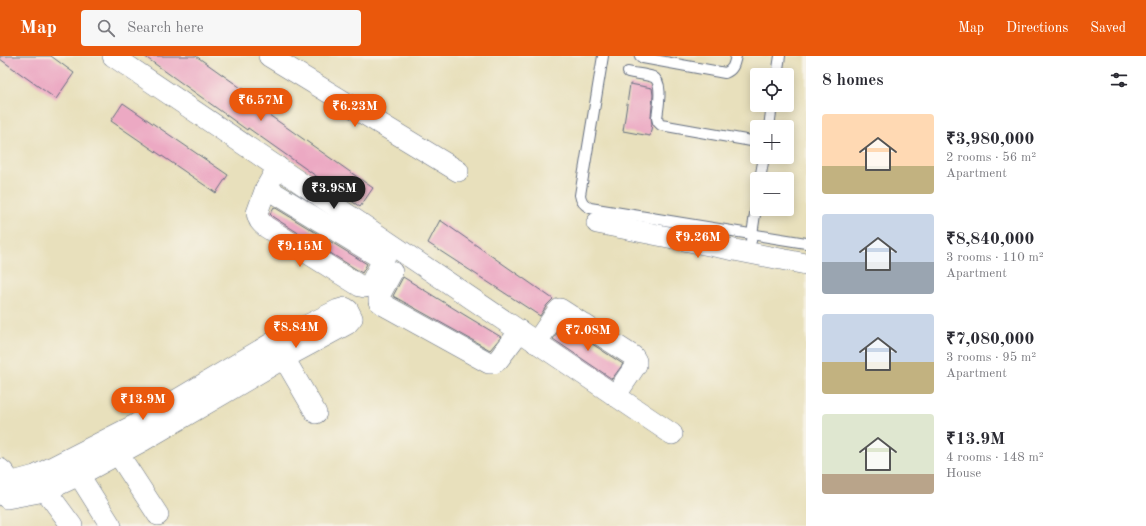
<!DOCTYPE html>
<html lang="en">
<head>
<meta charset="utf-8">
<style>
	:root { --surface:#fff; --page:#f7f7f7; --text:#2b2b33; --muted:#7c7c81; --accent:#ea580c }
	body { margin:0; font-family:"Old Standard TT",serif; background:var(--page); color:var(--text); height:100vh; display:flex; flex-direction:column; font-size:15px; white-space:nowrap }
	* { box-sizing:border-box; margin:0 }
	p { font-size:13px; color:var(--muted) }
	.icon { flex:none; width:22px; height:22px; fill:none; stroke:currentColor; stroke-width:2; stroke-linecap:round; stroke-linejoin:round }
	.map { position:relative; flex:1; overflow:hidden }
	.panel { display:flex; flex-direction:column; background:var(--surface); width:340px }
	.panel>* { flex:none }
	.controls { position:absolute; left:750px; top:12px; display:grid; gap:8px }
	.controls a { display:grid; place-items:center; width:44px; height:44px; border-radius:4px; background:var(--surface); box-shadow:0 2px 10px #0003; font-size:20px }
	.price { position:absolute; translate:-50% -34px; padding:0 9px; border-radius:14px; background:var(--accent); color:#fff; font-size:13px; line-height:26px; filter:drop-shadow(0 1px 2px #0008) }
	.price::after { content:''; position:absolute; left:50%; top:24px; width:12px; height:9px; margin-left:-6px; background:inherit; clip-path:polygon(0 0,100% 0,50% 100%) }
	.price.current { background:#222; color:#fff }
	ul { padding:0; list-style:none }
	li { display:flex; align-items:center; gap:12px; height:100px; padding:0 16px }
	li span { display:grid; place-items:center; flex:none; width:112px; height:80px; border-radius:4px; color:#555 }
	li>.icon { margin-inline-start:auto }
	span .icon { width:48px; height:48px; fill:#fffc; stroke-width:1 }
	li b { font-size:17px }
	h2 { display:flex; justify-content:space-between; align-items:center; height:48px; padding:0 16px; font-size:17px }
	header { display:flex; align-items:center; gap:24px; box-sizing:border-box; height:56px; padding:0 20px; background:var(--accent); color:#fff }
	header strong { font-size:19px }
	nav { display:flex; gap:22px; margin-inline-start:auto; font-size:14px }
	.search { width:280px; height:36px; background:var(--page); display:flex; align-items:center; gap:10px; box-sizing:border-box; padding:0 14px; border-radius:4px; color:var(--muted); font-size:15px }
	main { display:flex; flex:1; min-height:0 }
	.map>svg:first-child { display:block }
	.building { fill:#eca9c3 }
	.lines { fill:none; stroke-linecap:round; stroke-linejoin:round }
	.service-casing { stroke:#636d7f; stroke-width:12 }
	.minor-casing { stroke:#636d7f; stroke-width:22 }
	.service { stroke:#fff; stroke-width:10 }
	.minor { stroke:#fff; stroke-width:21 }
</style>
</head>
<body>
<header>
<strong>Map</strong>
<div class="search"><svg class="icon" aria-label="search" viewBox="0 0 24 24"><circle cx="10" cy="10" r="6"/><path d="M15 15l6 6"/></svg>Search here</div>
<nav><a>Map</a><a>Directions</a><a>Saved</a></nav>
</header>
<main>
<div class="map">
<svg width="806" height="470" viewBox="0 0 806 470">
	<rect width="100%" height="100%" fill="#f7f3e8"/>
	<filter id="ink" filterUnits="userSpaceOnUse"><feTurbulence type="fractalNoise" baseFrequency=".025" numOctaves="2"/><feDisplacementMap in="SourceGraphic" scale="8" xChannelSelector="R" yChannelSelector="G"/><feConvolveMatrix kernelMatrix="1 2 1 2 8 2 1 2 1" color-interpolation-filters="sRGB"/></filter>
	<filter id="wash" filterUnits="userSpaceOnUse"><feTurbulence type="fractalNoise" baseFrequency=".012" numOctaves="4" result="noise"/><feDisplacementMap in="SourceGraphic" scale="16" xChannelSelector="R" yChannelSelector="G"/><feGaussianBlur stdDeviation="0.9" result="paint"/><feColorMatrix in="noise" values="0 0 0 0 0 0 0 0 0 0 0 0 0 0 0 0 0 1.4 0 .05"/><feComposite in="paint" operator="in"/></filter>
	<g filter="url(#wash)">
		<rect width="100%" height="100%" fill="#e8e0bc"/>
		<g id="blocks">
			<g class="building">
				<polygon points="0,0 51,0 74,17 56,43 0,3"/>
				<polygon points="144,0 196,0 265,49 262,54 373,132 360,151 248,72 247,74"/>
				<polygon points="630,28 652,32 653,39 651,61 652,68 650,80 623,75"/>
				<polygon points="123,47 228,119 216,137 111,65"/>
				<polygon points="274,151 367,208 362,217 273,161 270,158"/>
				<polygon points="440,164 553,243 547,249 540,260 428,187"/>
				<polygon points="403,221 458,255 501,281 490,294 393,240"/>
				<polygon points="563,269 623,308 612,323 553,283"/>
			</g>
		</g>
	</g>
	<g filter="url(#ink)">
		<use href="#blocks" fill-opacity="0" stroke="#636d7f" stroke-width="1"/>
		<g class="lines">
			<g class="service-casing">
				<g id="service">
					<path d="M 603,0 L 580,139 C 581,146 584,149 590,152 L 806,187"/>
					<path d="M 640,0 L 643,2 L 725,17 C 733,14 734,9 736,0"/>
					<path d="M 628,16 C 636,18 645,18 653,21 C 664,26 658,52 657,62 L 658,66 L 661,69 L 757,86"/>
					<polyline points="777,19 780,0"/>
					<polyline points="769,71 772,49"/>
					<polyline points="760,123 764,101"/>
					<polyline points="751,185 757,145"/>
				</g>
			</g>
			<g class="minor-casing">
				<g id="minor">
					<polyline points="113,0 672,378"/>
					<polyline points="269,0 458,115"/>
					<path d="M 278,111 L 266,132 L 257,157 C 258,164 261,167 266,171 L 360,230 L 365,231 L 371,227 L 391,189"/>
					<polyline points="266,132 384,204"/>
					<polyline points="597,167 806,208"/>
					<polyline points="392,216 379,240 379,245 384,249 489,307 494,307 498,304 520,275"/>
					<polyline points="536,287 557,256 560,253 633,300 636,305 636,309 615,340"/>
					<polyline points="277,290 316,357"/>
					<polyline points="111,387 158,459"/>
					<polyline points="72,408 111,470"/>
					<path d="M 0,413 C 10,420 10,431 7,441"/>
					<polyline points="38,424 72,470"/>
					<polyline points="7,442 45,435 79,419 144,384 284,302 347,268 352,262 348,254 345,252 338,254 274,286 135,369 35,420 9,427"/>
				</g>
			</g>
			<use href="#service" class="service"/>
			<use href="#minor" class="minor"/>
		</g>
	</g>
</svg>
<div class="controls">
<a><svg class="icon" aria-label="locate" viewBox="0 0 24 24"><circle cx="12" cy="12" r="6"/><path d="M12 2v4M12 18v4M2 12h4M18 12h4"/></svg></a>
<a>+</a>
<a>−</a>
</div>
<b class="price" style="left:261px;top:66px">₹6.57M</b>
<b class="price" style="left:355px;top:72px">₹6.23M</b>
<b class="price current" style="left:334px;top:154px">₹3.98M</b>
<b class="price" style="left:698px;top:203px">₹9.26M</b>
<b class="price" style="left:300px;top:212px">₹9.15M</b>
<b class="price" style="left:296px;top:293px">₹8.84M</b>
<b class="price" style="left:588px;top:296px">₹7.08M</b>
<b class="price" style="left:143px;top:365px">₹13.9M</b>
</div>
<section class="panel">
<h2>8 homes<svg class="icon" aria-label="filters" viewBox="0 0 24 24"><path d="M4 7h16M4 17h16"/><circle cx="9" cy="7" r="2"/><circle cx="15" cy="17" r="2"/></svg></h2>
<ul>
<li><span style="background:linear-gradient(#ffd9b3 65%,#c2b280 0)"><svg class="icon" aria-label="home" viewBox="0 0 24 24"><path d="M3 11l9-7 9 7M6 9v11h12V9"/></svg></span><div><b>₹3,980,000</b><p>2 rooms · 56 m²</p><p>Apartment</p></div></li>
<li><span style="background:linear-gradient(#c9d6e8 60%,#9aa5b1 0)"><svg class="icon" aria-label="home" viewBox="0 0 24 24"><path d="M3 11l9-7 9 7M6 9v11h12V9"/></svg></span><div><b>₹8,840,000</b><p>3 rooms · 110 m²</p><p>Apartment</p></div></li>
<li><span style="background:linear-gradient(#c9d6e8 60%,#c2b280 0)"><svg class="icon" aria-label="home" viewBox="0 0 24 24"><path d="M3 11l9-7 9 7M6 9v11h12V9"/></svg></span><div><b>₹7,080,000</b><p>3 rooms · 95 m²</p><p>Apartment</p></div></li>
<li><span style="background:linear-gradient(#dfe7d0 75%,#b9a48a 0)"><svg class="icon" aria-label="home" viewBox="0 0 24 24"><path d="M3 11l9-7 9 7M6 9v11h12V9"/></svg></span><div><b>₹13.9M</b><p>4 rooms · 148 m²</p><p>House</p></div></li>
</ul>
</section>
</main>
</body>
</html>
